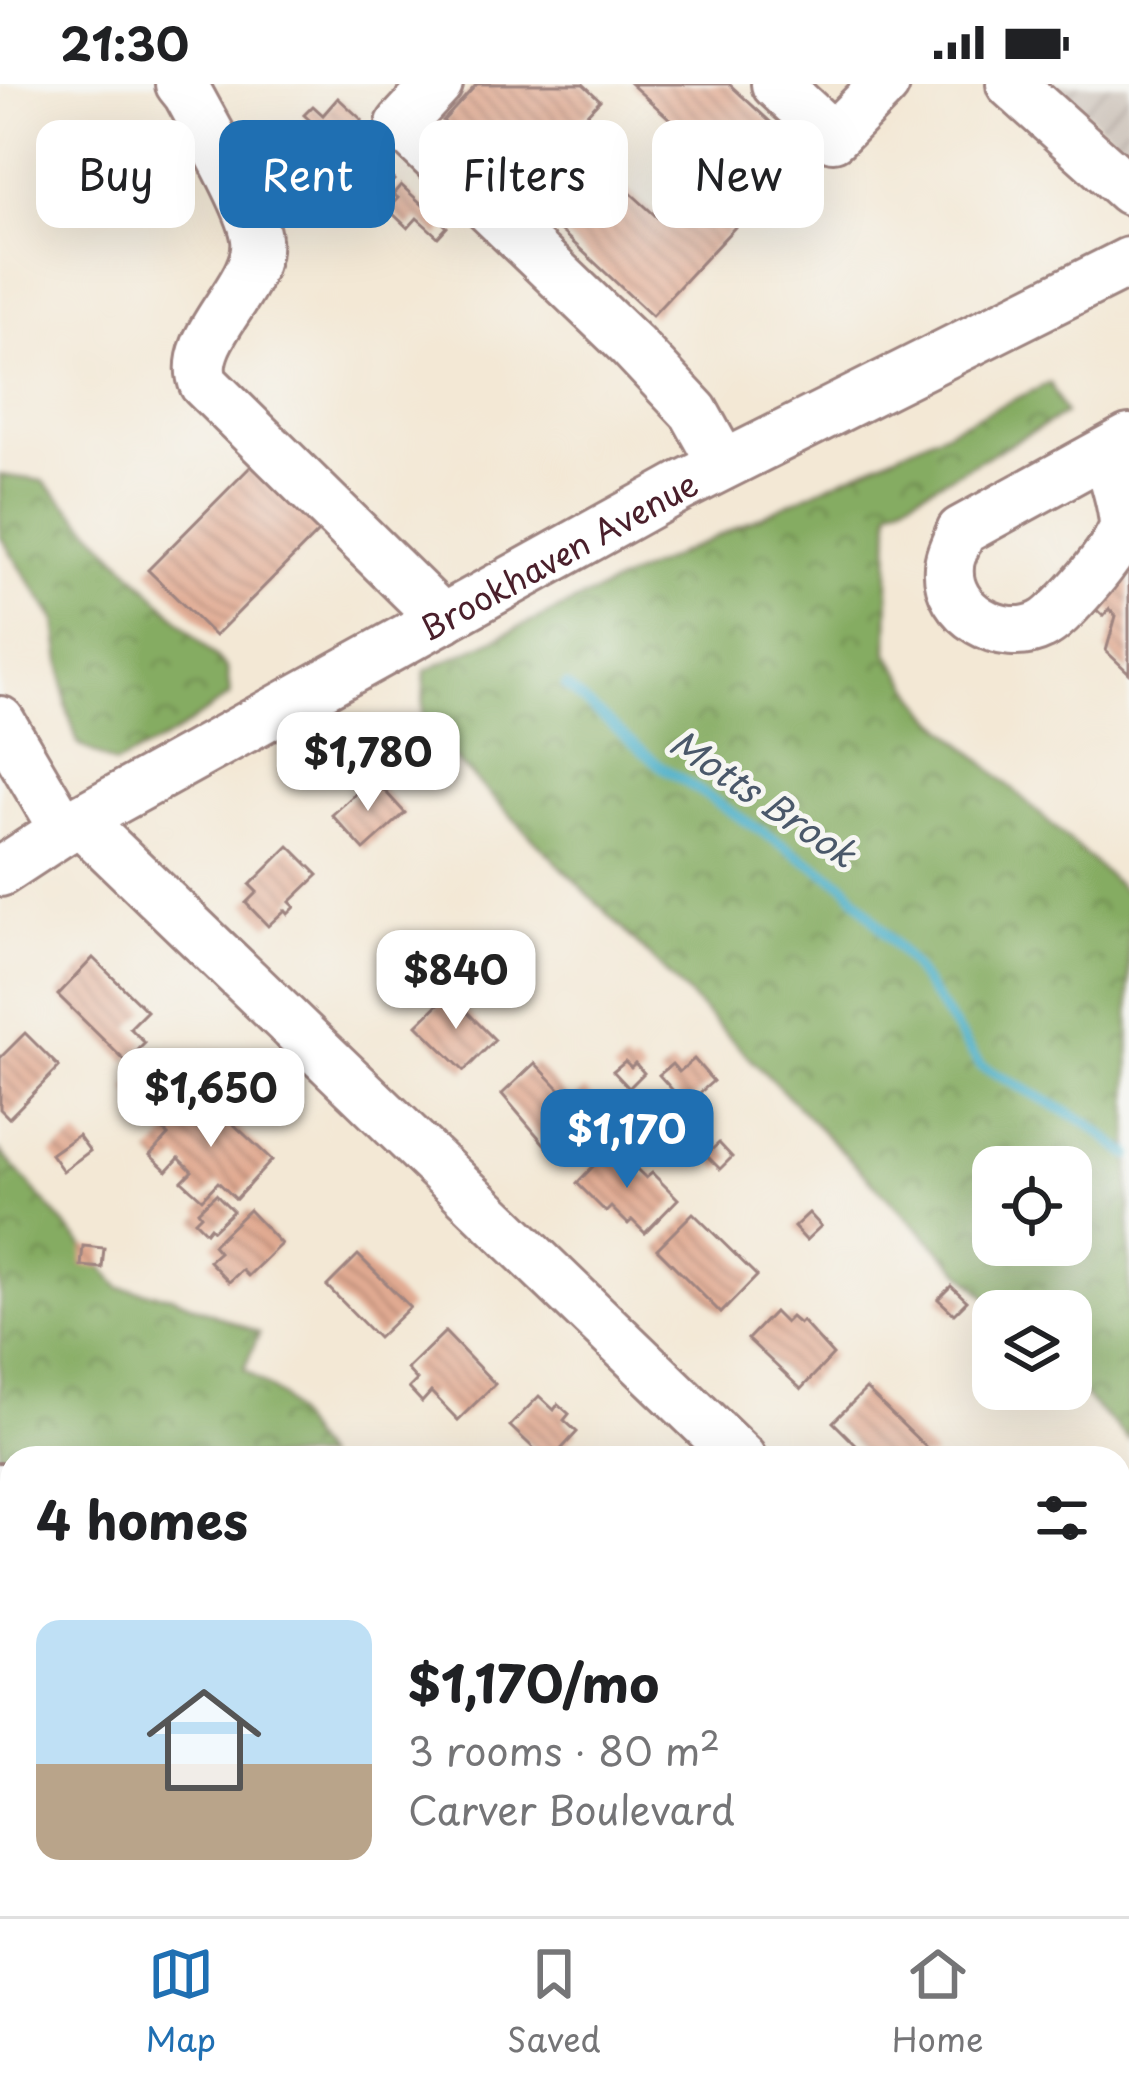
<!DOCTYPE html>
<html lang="en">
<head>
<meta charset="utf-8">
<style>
	:root { --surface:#fff; --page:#f2f2f2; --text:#202124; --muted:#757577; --line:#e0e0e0; --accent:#1f6fb2 }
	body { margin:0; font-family:"Playpen Sans",sans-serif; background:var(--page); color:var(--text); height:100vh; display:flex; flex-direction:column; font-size:45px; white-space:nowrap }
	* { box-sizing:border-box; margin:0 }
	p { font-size:39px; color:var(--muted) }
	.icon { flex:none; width:66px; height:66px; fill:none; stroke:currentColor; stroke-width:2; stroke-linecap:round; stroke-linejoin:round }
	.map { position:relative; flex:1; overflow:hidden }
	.details { position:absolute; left:0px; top:1362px; width:1131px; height:471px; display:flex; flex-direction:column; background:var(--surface); border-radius:36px 36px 0 0; box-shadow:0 12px 48px #0002 }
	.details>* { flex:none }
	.top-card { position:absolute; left:36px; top:36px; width:1059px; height:108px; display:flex; gap:24px }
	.controls { position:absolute; left:972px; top:1062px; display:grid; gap:24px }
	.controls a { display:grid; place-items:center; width:120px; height:120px; border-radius:24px; background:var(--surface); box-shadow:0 12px 48px #0002; font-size:60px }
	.price { position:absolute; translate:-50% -102px; padding:0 27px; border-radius:24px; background:#fff; color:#222; font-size:39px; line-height:78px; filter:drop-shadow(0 3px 6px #0008) }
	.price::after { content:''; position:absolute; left:50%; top:72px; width:36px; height:27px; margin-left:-18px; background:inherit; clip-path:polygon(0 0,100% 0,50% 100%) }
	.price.active { background:var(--accent); color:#fff }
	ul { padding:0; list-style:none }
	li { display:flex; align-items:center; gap:36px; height:300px; padding:0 36px }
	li+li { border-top:3px solid var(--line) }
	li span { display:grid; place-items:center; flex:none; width:336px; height:240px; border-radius:24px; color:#555 }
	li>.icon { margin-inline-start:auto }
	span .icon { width:144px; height:144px; fill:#fffc; stroke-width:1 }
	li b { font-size:51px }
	h2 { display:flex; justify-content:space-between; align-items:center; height:144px; padding:0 36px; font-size:51px }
	.chip { padding:0 42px; border-radius:24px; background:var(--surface); box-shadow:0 12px 48px #0002; font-size:42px; line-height:108px }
	.chip.active { background:var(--accent); color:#fff }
	.status { display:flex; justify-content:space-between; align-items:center; height:84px; padding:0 60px; background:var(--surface); direction:ltr }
	.status svg { height:33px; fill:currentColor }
	.dock { display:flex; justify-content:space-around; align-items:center; height:168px; border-top:3px solid var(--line); background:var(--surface); font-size:33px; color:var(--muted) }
	.dock a { display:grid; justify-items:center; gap:6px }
	.dock .active { color:var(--accent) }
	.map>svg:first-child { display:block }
	.industrial { fill:url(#industrial-furrows) }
	.forest { fill:url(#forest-crowns); stroke:#686646; stroke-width:3; fill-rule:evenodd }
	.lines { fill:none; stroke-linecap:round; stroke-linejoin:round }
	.stream { stroke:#49aec8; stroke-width:10 }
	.building { fill:url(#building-back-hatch) }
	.minor-casing { stroke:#9e8480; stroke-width:54 }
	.minor { stroke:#fff; stroke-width:48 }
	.labels { text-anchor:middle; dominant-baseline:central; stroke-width:10; stroke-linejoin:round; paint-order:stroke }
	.street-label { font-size:33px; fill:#4a1f2b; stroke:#f6f6f2 }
	.water-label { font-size:36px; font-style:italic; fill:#4a586a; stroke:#f6f6f2 }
</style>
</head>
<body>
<div class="status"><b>21:30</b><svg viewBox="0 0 49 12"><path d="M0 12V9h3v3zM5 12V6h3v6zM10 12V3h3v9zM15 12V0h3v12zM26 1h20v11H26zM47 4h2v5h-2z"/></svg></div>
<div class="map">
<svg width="1129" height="1832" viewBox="0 0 1129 1832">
	<defs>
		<pattern id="industrial-furrows" width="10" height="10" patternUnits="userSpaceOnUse" patternTransform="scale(3)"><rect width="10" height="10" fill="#ccc2b9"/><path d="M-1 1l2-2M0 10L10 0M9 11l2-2" fill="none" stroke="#b1a69f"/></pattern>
		<pattern id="forest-crowns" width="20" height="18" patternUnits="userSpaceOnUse" patternTransform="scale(3)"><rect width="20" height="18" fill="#85ac62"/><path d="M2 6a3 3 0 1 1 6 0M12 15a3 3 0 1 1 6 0" fill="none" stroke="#6f8b51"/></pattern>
		<pattern id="building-back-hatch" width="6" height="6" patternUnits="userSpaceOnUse" patternTransform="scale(3)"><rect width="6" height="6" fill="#e1aa92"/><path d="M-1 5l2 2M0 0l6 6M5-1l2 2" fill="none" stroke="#b88a77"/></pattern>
	</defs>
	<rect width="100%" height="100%" fill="#f6f6f2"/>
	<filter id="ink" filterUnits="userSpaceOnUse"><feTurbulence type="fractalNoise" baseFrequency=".00833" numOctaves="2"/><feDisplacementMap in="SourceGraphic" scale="24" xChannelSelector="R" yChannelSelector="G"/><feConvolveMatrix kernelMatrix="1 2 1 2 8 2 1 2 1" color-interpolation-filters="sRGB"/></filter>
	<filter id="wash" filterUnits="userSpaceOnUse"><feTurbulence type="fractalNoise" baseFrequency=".004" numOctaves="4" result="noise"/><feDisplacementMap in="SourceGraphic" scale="48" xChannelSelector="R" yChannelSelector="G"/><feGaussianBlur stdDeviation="2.7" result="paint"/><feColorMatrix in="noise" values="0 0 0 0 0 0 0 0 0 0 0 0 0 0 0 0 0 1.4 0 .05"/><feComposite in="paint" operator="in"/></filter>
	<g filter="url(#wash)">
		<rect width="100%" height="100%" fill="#f3e8d5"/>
		<polygon class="industrial" points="1054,0 1129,0 1129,67"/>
		<g class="forest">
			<path d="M 1050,299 L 1065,330 L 890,425 L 888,569 L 929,629 L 1129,811 L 1129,1356 L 1071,1299 L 1071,1227 L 1000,1227 L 422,642 L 425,587 ZM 993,1083 L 1071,1083 L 1071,1161 L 993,1161 Z"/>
			<polygon points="0,391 43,397 227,585 230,611 171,652 115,680 78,660 66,621 56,537 0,452"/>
			<polygon points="0,1067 120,1204 171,1212 259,1249 244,1285 282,1313 323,1374 12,1374 12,1382 0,1372"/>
			<polygon points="0,1787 12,1799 12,1821 34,1821 45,1832 0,1832"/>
			<polygon points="495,1821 817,1821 828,1832 506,1832"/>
		</g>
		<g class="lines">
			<polyline class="stream" points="566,602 659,681 846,802 912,881 981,982 1086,1038 1129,1071"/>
		</g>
		<g id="blocks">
			<g class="building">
				<polygon points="477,0 583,0 600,16 567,51 658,134 713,74 631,0 729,0 804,69 652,232 443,37"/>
				<polygon points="338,14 362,36 347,53 354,59 345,68 304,31 313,22 323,31"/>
				<polygon points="366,69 394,96 378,112 351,85"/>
				<polygon points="401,101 447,143 438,153 417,134 408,144 388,125 398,114 393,110"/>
				<polygon points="257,376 324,442 215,552 148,486"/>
				<polygon points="1101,453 1129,485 1129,589 1106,567 1116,532 1109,525 1103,532 1061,492"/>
				<polygon points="373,694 405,729 364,766 332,731"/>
				<polygon points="289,762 318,791 290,818 295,823 288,830 285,826 268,842 246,819 257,808 250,801"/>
				<polygon points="93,874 147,927 130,944 145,959 126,978 58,911"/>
				<polygon points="452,907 464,919 461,922 495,956 464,987 417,941"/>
				<polygon points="25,949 59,983 9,1034 0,1025 0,974"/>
				<polygon points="694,975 713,997 686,1021 659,991 672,980 679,988"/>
				<polygon points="625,977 631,983 635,979 644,989 629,1004 613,987"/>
				<polygon points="535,979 572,1018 585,1006 600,1021 551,1068 502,1010"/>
				<polygon points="147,987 161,1005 140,1023 126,1005"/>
				<polygon points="200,1009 272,1076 236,1115 218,1098 202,1115 182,1097 192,1087 179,1074 167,1087 150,1071 168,1051 164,1047"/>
				<polygon points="78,1051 90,1067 63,1087 51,1070"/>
				<polygon points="719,1059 732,1073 720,1085 706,1071"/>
				<polygon points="613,1062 646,1094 652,1089 678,1115 645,1149 632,1136 628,1140 611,1123 606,1128 577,1099"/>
				<polygon points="216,1110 233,1127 213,1146 210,1143 206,1148 195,1137 201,1131 198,1127"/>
				<polygon points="249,1126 281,1160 248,1192 242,1186 229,1198 209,1177 219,1168 213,1161"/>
				<polygon points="693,1129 757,1192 721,1229 657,1165"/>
				<polygon points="809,1129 821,1142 806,1156 794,1143"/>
				<polygon points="83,1162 104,1164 102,1184 81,1182"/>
				<polygon points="358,1171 410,1223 378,1254 327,1202"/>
				<polygon points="951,1202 967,1217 954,1230 938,1215"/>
				<polygon points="774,1228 785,1239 791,1233 799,1240 802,1237 833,1271 801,1305 748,1255"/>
				<polygon points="445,1248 495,1300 458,1336 431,1308 422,1318 409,1304 417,1296 407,1285"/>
				<polygon points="866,1305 934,1371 932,1374 869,1374 833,1338"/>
				<polygon points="539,1312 554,1326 558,1320 569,1330 564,1336 577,1348 553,1374 544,1374 510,1342"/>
				<polygon points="1119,1555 1129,1566 1129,1578 1119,1587"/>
				<polygon points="0,1621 12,1632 12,1677 0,1689"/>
				<polygon points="8,1687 12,1692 12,1716 0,1728 0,1695"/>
				<polygon points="193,1821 213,1821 225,1832 183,1832"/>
				<polygon points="997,1821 1064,1821 1074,1832 1008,1832"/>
			</g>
		</g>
	</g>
	<g filter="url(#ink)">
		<use href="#blocks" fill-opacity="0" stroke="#9e8480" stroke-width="3"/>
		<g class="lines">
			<g class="minor-casing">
				<g id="minor">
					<path d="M 180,0 L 188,10 C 205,42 253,123 256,155 C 262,203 184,255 204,300 L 443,535"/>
					<polyline points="438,0 401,40 632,262 694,328 723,380"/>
					<polyline points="776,0 833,53 885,0"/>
					<polyline points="1011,0 1129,106"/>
					<path d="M 1107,367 C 1112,390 1123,417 1124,441 C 1124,459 1060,533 1042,541 C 1003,561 945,529 949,483 C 949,472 957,458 961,447 L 1129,355"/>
					<polyline points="0,637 64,746"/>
					<polyline points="79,736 741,1374"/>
					<path id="s1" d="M 0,788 L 79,736 L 682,402 L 1129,178"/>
					<polyline points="0,1404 12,1416"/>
					<polyline points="1119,1739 1129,1749"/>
					<polyline points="439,1821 450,1832"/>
				</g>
			</g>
			<use href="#minor" class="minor"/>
		</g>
	</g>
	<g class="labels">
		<g class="street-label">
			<text stroke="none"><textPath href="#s1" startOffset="642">Brookhaven Avenue</textPath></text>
		</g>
		<g class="water-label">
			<text transform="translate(764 713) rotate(34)">Motts Brook</text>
		</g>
	</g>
</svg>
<div class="controls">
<a><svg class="icon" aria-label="locate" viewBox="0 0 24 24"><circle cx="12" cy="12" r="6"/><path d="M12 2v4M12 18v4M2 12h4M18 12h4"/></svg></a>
<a><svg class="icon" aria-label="layers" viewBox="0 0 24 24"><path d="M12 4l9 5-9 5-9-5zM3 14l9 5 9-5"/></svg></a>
</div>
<b class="price" style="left:368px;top:730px">$1,780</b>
<b class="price" style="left:456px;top:948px">$840</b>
<b class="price" style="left:211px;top:1066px">$1,650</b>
<b class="price active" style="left:627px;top:1107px">$1,170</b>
<div class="top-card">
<a class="chip">Buy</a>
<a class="chip active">Rent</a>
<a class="chip">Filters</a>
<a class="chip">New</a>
</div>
<section class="details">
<h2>4 homes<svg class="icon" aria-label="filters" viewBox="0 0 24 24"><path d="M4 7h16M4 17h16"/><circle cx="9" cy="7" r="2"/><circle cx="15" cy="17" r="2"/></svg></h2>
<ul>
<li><span style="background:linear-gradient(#bfe0f5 60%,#b9a48a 0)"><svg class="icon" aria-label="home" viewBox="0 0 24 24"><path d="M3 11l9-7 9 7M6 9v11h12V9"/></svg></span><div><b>$1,170/mo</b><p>3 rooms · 80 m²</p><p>Carver Boulevard</p></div></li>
</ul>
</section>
</div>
<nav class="dock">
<a class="active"><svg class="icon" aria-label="map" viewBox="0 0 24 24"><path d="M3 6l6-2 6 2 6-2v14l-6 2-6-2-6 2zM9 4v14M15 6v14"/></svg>Map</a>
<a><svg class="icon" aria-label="saved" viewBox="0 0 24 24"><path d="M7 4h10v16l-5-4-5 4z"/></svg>Saved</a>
<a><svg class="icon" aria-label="home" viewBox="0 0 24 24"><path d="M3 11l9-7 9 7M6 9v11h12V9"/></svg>Home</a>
</nav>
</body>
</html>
